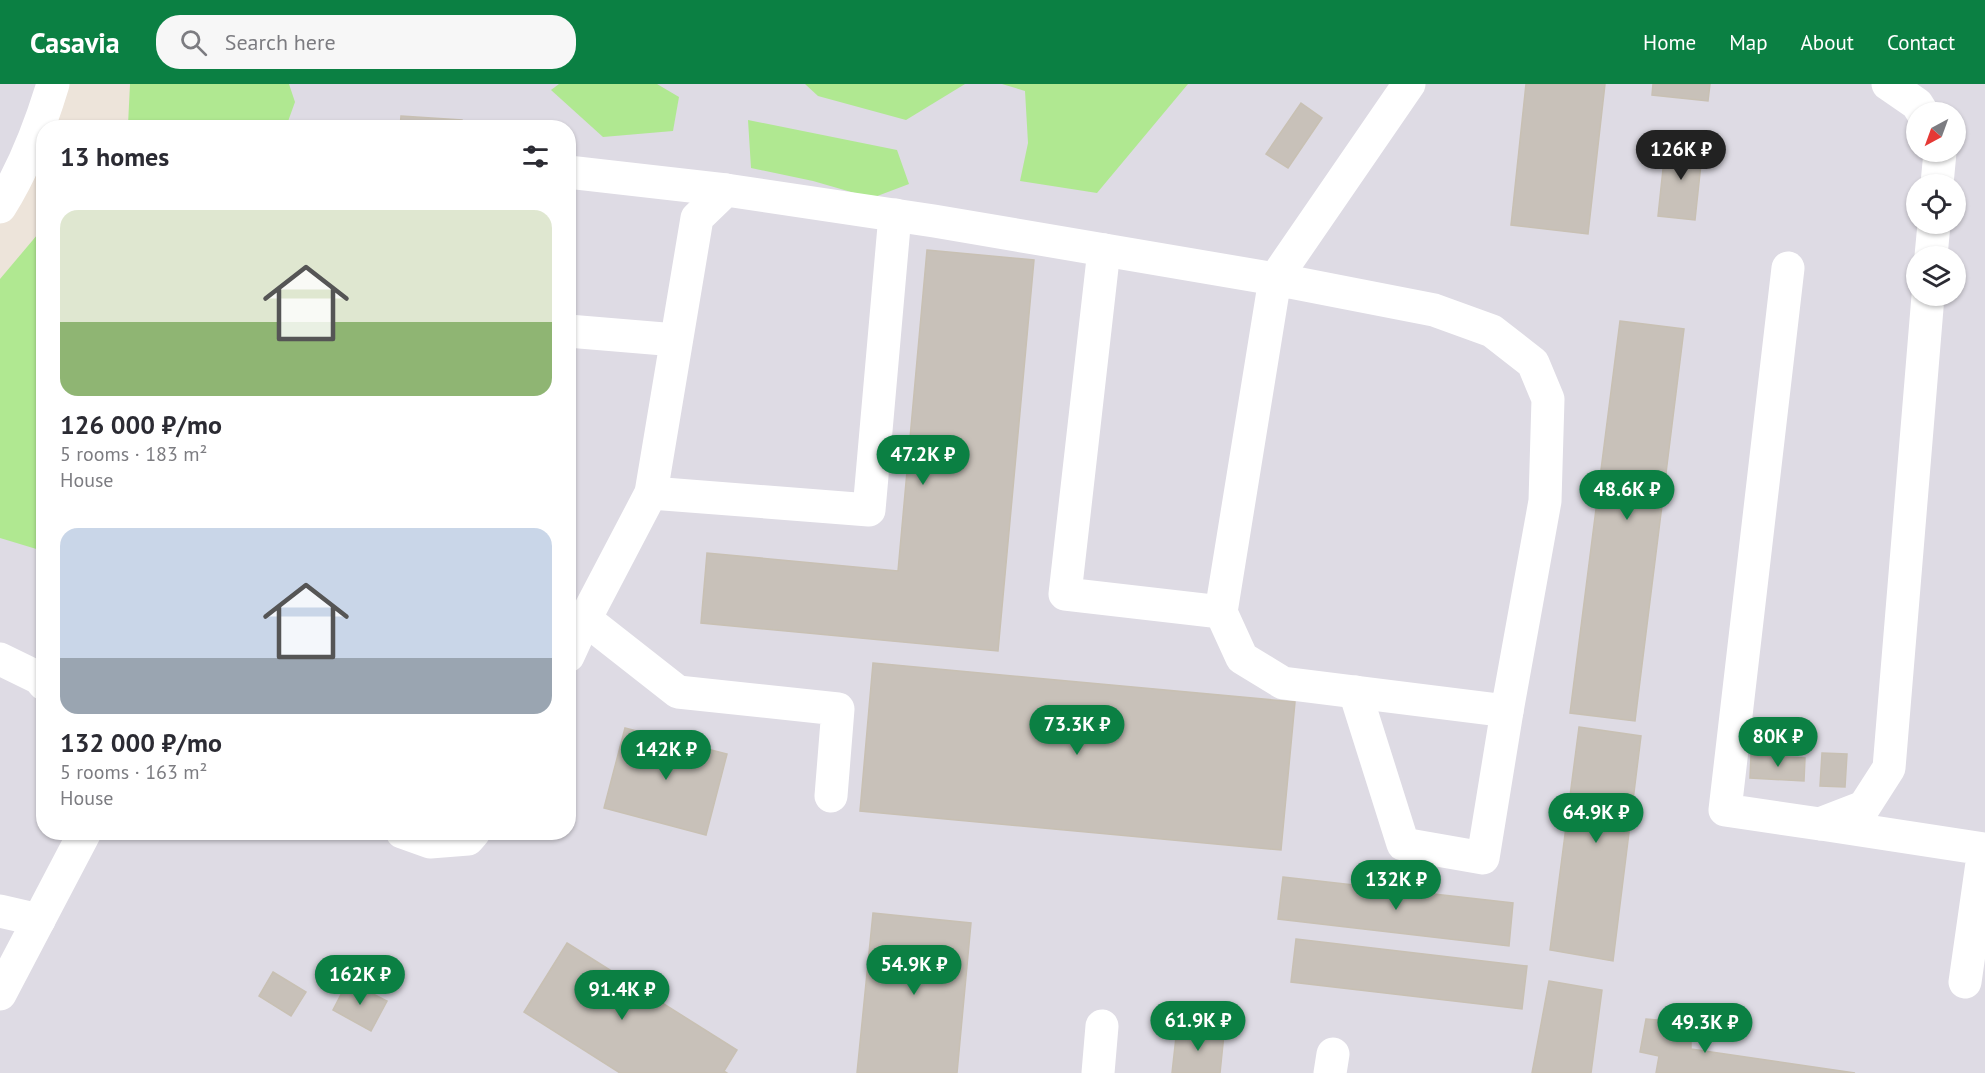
<!DOCTYPE html>
<html lang="en">
<head>
<meta charset="utf-8">
<style>
	:root { --surface:#fff; --page:#f7f7f7; --text:#2b2b33; --muted:#7c7c81; --accent:#0b8043 }
	body { margin:0; font-family:"PT Sans",sans-serif; background:var(--page); color:var(--text); height:100vh; display:flex; flex-direction:column; font-size:22px; white-space:nowrap }
	* { box-sizing:border-box; margin:0 }
	p { font-size:20px; color:var(--muted) }
	.icon { flex:none; width:33px; height:33px; fill:none; stroke:currentColor; stroke-width:2; stroke-linecap:round; stroke-linejoin:round }
	.map { position:relative; flex:1; overflow:hidden }
	.panel { position:absolute; left:36px; top:36px; width:540px; height:720px; display:flex; flex-direction:column; background:var(--surface); border-radius:24px; box-shadow:0 2px 4px #0004 }
	.panel>* { flex:none }
	.needle { width:39px; rotate:221deg }
	.controls { position:absolute; left:1906px; top:18px; display:grid; gap:12px }
	.controls a { display:grid; place-items:center; width:60px; height:60px; border-radius:50%; background:var(--surface); box-shadow:0 2px 4px #0004; font-size:30px }
	.price { position:absolute; translate:-50% -51px; padding:0 14px; border-radius:21px; background:var(--accent); color:#fff; font-size:20px; line-height:39px; filter:drop-shadow(0 2px 3px #0008) }
	.price::after { content:''; position:absolute; left:50%; top:36px; width:18px; height:14px; margin-left:-9px; background:inherit; clip-path:polygon(0 0,100% 0,50% 100%) }
	.price.active { background:#222; color:#fff }
	ul { padding:0; list-style:none }
	li { display:grid; align-content:center; gap:12px; height:318px; padding:0 24px }
	li span { display:grid; place-items:center; height:186px; border-radius:18px; color:#555 }
	li>.icon { margin-inline-start:auto }
	span .icon { width:108px; height:108px; fill:#fffc; stroke-width:1 }
	li b { font-size:26px }
	h2 { display:flex; justify-content:space-between; align-items:center; height:72px; padding:0 24px; font-size:26px }
	header { display:flex; align-items:center; gap:36px; box-sizing:border-box; height:84px; padding:0 30px; background:var(--accent); color:#fff }
	header strong { font-size:28px }
	nav { display:flex; gap:33px; margin-inline-start:auto; font-size:21px }
	.search { width:420px; height:54px; background:var(--page); display:flex; align-items:center; gap:15px; box-sizing:border-box; padding:0 21px; border-radius:24px; color:var(--muted); font-size:22px }
	.map>svg:first-child { display:block }
	.industrial { fill:#dedbe4; fill-rule:evenodd }
	.green { fill:#b0e891 }
	.building { fill:#c8c1b9; stroke:#c8c0b3; stroke-width:1.5 }
	.lines { fill:none; stroke-linecap:round; stroke-linejoin:round }
	.minor { stroke:#fff; stroke-width:33 }
</style>
</head>
<body>
<header>
<strong>Casavia</strong>
<div class="search"><svg class="icon" aria-label="search" viewBox="0 0 24 24"><circle cx="10" cy="10" r="6"/><path d="M15 15l6 6"/></svg>Search here</div>
<nav><a>Home</a><a>Map</a><a>About</a><a>Contact</a></nav>
</header>
<div class="map">
<svg width="1985" height="989" viewBox="0 0 1985 989">
	<rect width="100%" height="100%" fill="#ede4da"/>
	<g class="industrial">
		<polygon points="0,0 37,0 29,29 0,98"/>
		<path d="M 173,0 L 1985,0 L 1985,989 L 0,989 L 0,332 L 43,276 L 44,748 L 568,748 L 568,44 L 153,43 ZM 1917,28 L 1956,28 L 1956,68 L 1917,68 ZM 1917,100 L 1956,100 L 1956,140 L 1917,140 ZM 1917,172 L 1956,172 L 1956,212 L 1917,212 Z"/>
	</g>
	<g class="green">
		<polygon points="130,0 289,0 295,18 286,43 126,43 128,41"/>
		<polygon points="559,0 657,0 679,13 673,47 603,53 551,6"/>
		<polygon points="805,0 965,0 906,36 818,12"/>
		<polygon points="1002,0 1188,0 1097,109 1020,97 1028,59 1025,7"/>
		<polygon points="748,36 897,66 909,100 872,114 813,97 751,84"/>
		<polygon points="43,144 43,467 0,454 0,195"/>
	</g>
	<g class="building">
		<polygon points="1526,0 1605,0 1588,150 1511,141"/>
		<polygon points="1653,0 1710,0 1708,17 1652,11"/>
		<polygon points="1301,19 1322,34 1288,84 1266,70"/>
		<polygon points="401,32 462,36 462,44 400,44"/>
		<polygon points="1666,57 1703,61 1695,136 1658,132"/>
		<polygon points="927,166 1034,176 998,567 701,539 707,469 898,487"/>
		<polygon points="1620,237 1684,245 1635,637 1570,629"/>
		<polygon points="873,579 1295,618 1281,766 860,727"/>
		<polygon points="1579,643 1641,652 1613,877 1550,866"/>
		<polygon points="625,644 727,670 706,751 604,724"/>
		<polygon points="1822,669 1847,670 1845,703 1820,702"/>
		<polygon points="1751,671 1805,674 1804,697 1750,694"/>
		<polygon points="1283,793 1513,819 1509,862 1278,835"/>
		<polygon points="873,829 971,839 957,989 857,989"/>
		<polygon points="1296,855 1527,882 1522,925 1291,898"/>
		<polygon points="567,859 737,966 724,987 727,989 620,989 524,928"/>
		<polygon points="273,888 306,908 291,932 259,912"/>
		<polygon points="348,897 387,917 371,947 333,926"/>
		<polygon points="1549,897 1602,906 1591,989 1532,989"/>
		<polygon points="1646,935 1691,939 1691,965 1855,989 1656,989 1659,972 1640,968"/>
		<polygon points="1177,944 1224,950 1220,989 1172,989"/>
	</g>
	<g class="lines">
		<g class="minor">
			<polyline points="1888,0 1917,20 1922,28"/>
			<polyline points="568,88 726,106"/>
			<polyline points="1937,100 1940,68"/>
			<path d="M 0,123 C 24,85 40,43 53,0"/>
			<polyline points="1104,166 1065,510 1221,528 1275,195 1434,226 1492,247 1533,279 1548,315 1545,417 1507,627 1283,599 1242,574 1221,528"/>
			<polyline points="1931,172 1934,140"/>
			<polyline points="1788,184 1725,726 1820,740 1864,723 1889,684 1928,212"/>
			<polyline points="568,247 676,256"/>
			<polyline points="651,409 869,426 895,131"/>
			<polyline points="585,535 678,608 838,625 831,712"/>
			<polyline points="568,572 585,535 651,409 697,134 726,106 934,137 1275,195 1409,0"/>
			<polyline points="0,575 39,594 44,600"/>
			<polyline points="1355,608 1403,760 1483,774 1507,627"/>
			<polyline points="1821,740 1984,765 1965,898"/>
			<polyline points="402,748 430,758 468,755 474,748"/>
			<polyline points="0,827 39,836"/>
			<polyline points="0,910 85,748"/>
			<polyline points="1098,989 1102,942"/>
			<polyline points="1330,989 1333,970"/>
		</g>
	</g>
</svg>
<div class="controls">
<a><svg class="needle" viewBox="-14 -14 28 28"><path d="M0-13l5 13h-10z" fill="#e53935"/><path d="M0 13l5-13h-10z" fill="#7c7c81"/></svg></a>
<a><svg class="icon" aria-label="locate" viewBox="0 0 24 24"><circle cx="12" cy="12" r="6"/><path d="M12 2v4M12 18v4M2 12h4M18 12h4"/></svg></a>
<a><svg class="icon" aria-label="layers" viewBox="0 0 24 24"><path d="M12 4l9 5-9 5-9-5zM3 14l9 5 9-5"/></svg></a>
</div>
<b class="price active" style="left:1681px;top:97px">126K ₽</b>
<b class="price" style="left:923px;top:402px">47.2K ₽</b>
<b class="price" style="left:1627px;top:437px">48.6K ₽</b>
<b class="price" style="left:1077px;top:672px">73.3K ₽</b>
<b class="price" style="left:1778px;top:684px">80K ₽</b>
<b class="price" style="left:666px;top:697px">142K ₽</b>
<b class="price" style="left:1596px;top:760px">64.9K ₽</b>
<b class="price" style="left:1396px;top:827px">132K ₽</b>
<b class="price" style="left:914px;top:912px">54.9K ₽</b>
<b class="price" style="left:360px;top:922px">162K ₽</b>
<b class="price" style="left:622px;top:937px">91.4K ₽</b>
<b class="price" style="left:1198px;top:968px">61.9K ₽</b>
<b class="price" style="left:1705px;top:970px">49.3K ₽</b>
<section class="panel">
<h2>13 homes<svg class="icon" aria-label="filters" viewBox="0 0 24 24"><path d="M4 7h16M4 17h16"/><circle cx="9" cy="7" r="2"/><circle cx="15" cy="17" r="2"/></svg></h2>
<ul>
<li><span style="background:linear-gradient(#dfe7d0 60%,#8fb573 0)"><svg class="icon" aria-label="home" viewBox="0 0 24 24"><path d="M3 11l9-7 9 7M6 9v11h12V9"/></svg></span><div><b>126 000 ₽/mo</b><p>5 rooms · 183 m²</p><p>House</p></div></li>
<li><span style="background:linear-gradient(#c9d6e8 70%,#9aa5b1 0)"><svg class="icon" aria-label="home" viewBox="0 0 24 24"><path d="M3 11l9-7 9 7M6 9v11h12V9"/></svg></span><div><b>132 000 ₽/mo</b><p>5 rooms · 163 m²</p><p>House</p></div></li>
</ul>
</section>
</div>
</body>
</html>
